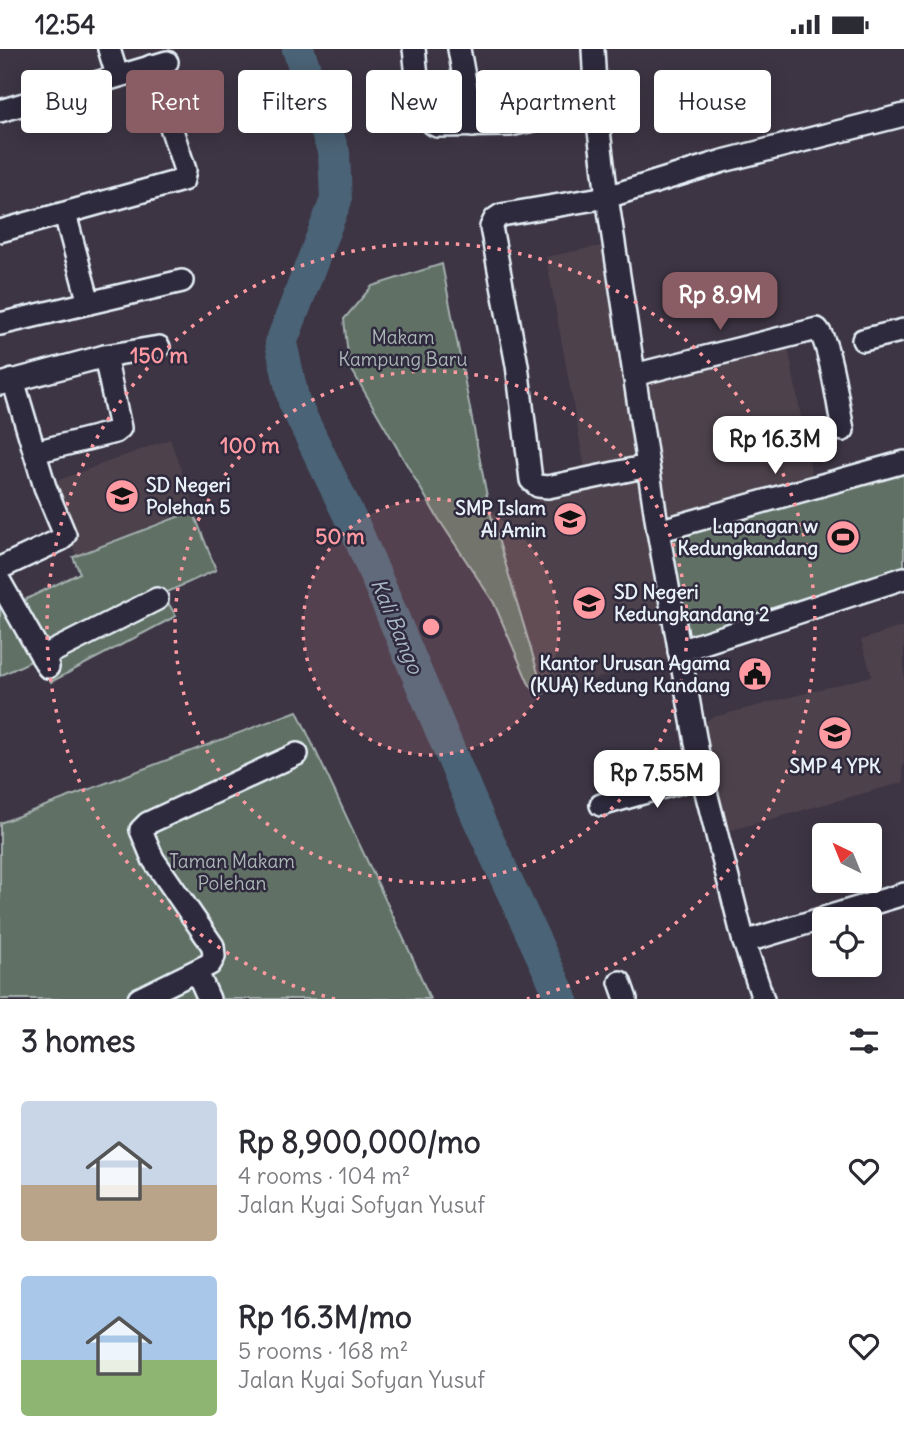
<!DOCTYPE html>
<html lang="en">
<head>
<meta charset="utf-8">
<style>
	:root { --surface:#fff; --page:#f2f2f3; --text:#2b2b33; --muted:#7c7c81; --accent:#8a5d65 }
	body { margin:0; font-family:Delius,sans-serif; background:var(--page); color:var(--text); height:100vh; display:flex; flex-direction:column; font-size:26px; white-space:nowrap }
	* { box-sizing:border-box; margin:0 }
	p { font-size:23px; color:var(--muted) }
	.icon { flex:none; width:38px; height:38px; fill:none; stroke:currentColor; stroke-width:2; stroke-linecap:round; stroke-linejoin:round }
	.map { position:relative; height:950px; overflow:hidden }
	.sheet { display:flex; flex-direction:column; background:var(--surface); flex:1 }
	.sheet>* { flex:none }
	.banner { position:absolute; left:21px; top:21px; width:863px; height:63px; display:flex; gap:14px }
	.needle { width:46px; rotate:317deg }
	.controls { position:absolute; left:812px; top:774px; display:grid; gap:14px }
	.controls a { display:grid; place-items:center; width:70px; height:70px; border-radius:7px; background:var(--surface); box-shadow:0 4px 18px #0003; font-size:35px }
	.price { position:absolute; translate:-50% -60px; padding:0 16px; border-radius:14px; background:#fff; color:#222; font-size:23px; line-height:46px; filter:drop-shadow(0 2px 4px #0008) }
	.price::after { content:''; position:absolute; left:50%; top:42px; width:21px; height:16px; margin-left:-10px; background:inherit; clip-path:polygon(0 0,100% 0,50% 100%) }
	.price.current { background:var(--accent); color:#fff }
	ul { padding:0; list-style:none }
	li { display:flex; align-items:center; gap:21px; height:175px; padding:0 21px }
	li span { display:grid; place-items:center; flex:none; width:196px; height:140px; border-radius:7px; color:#555 }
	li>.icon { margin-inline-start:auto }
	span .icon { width:84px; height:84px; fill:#fffc; stroke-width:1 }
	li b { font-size:30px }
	h2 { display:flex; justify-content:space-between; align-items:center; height:84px; padding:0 21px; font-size:30px }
	.tag { padding:0 24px; border-radius:7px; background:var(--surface); box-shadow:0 4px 18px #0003; font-size:24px; line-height:63px }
	.tag.current { background:var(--accent); color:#fff }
	.status { display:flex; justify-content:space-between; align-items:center; height:49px; padding:0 35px; background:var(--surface); direction:ltr }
	.status svg { height:19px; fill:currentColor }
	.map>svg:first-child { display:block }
	.built { fill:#4d424c }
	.green { fill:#606f65; stroke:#a4b0ae; stroke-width:2 }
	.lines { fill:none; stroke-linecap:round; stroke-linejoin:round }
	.river { stroke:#4b6376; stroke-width:32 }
	.minor-casing { stroke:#e8f1f8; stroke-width:26 }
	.minor { stroke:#2f2a3d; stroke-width:21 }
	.ring { fill:none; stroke:#ff9aa2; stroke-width:3.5; stroke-dasharray:3.5 7 }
	.labels { text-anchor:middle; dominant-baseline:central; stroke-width:5; stroke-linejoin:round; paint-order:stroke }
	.park-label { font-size:19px; fill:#abb6b6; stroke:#2f2a3d }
	.poi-label { font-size:19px; font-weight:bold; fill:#e8f1f8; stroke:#2f2a3d; text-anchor:end }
	.water-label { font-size:21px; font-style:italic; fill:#a9b8c4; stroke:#2f2a3d }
	.centre { fill:#ff9aa2; stroke:#2f2a3d; stroke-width:3.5 }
	.ring-label { font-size:21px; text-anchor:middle; font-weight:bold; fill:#ff9aa2; stroke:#2f2a3d; stroke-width:5; stroke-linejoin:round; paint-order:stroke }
</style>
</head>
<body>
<div class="status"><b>12:54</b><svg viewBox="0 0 49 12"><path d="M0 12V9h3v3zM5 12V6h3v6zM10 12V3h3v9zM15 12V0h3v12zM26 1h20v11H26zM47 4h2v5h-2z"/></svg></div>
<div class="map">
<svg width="904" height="950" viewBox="0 0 904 950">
	<rect width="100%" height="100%" fill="#3d3544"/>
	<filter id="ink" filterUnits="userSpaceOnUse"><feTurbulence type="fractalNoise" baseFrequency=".0143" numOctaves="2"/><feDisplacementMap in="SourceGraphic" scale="14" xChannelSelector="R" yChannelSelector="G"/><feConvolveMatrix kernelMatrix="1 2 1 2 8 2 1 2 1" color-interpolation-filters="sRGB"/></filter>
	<g filter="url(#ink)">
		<g class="built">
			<polygon points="606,196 643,410 586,425 546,208"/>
			<polygon points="787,292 813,433 666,476 641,331"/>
			<polygon points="170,390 195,459 76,506 48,435"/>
			<polygon points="640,425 671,609 544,644 490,463"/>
			<polygon points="904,577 904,717 902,718 904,733 728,782 700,682 704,675 710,669 872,627 861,591"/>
		</g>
		<g class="green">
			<polygon points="442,215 490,463 544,644 537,646 528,633 494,554 436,466 349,316 344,270 372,237"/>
			<polygon points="904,421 904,521 687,589 669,487"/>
			<polygon points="193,462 216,521 163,545 176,567 51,633 35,610 0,627 0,542 10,558 80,524 73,508"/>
			<polygon points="297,662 414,912 430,950 0,950 0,774"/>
		</g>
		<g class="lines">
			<polyline class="river" points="298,0 334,104 336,151 281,294 294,353 357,483 478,769 562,950"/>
			<g class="minor-casing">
				<g id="minor">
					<polyline points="109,0 117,26"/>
					<path d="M 414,0 C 417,20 417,69 437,77 L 510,76 L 596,57"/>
					<polyline points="459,0 473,77"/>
					<polyline points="593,0 596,57 607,148 658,482 702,727 744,893 763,950"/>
					<polyline points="0,62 167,13"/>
					<polyline points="65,165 89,254"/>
					<polyline points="0,182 183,131 185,121 151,17"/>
					<polyline points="0,275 182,232"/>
					<polyline points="863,291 904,281"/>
					<path d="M 634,326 L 817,280 C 830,291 839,362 843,381"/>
					<polyline points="1,335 105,307 159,298"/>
					<polyline points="35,403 115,383 120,379 105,307"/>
					<polyline points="648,417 548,438 538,437 531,431 517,316 491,178 495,170 501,166 607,148 723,112 904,66"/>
					<polyline points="658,482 904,413"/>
					<polyline points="0,519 62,490 65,486 45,438 13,331"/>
					<polyline points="0,533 48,618"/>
					<polyline points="679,602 904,529"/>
					<polyline points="42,608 157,550"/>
					<polyline points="601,756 702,727"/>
					<polyline points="744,893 904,845"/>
					<polyline points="197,923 209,950"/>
					<polyline points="620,933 626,950"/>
					<polyline points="139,950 210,915 214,908 213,897 153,810 141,781 148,774 297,705"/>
				</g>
			</g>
			<use href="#minor" class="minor"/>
		</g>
	</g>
	<circle cx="431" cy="578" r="128" fill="#ff9aa2" fill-opacity=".12"/>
	<g class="ring">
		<circle cx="431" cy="578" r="128"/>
		<circle cx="431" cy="578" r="256"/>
		<path d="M335 950A384 384 0 1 1 527 950"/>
	</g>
	<defs>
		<g id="school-disc" transform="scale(1.75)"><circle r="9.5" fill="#ff9aa2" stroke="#2f2a3d"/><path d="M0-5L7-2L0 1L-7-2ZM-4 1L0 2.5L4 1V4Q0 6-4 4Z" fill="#111"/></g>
		<g id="stadium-disc" transform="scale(1.75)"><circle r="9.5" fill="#ff9aa2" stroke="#2f2a3d"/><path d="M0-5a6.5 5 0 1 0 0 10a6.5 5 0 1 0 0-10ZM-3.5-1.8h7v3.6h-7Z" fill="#111"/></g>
		<g id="civic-disc" transform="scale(1.75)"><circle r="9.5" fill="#ff9aa2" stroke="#2f2a3d"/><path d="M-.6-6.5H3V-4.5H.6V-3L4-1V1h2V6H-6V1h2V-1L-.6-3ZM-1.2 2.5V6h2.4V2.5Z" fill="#111"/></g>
	</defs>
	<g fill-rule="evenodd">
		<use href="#school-disc" x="122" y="447"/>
		<use href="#school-disc" x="570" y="470"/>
		<use href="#stadium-disc" x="843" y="488"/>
		<use href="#school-disc" x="589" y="554"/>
		<use href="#civic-disc" x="755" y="625"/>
		<use href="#school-disc" x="835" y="684"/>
	</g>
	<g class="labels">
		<g class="park-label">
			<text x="403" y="288">Makam<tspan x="403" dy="22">Kampung Baru</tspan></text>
			<text x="232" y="812">Taman Makam<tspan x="232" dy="22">Polehan</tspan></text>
		</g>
		<g class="poi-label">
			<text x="146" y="436" text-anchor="start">SD Negeri<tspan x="146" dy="22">Polehan 5</tspan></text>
			<text x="546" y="459">SMP Islam<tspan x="546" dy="22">Al Amin</tspan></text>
			<text x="818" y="477">Lapangan w<tspan x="818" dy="22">Kedungkandang</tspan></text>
			<text x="614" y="543" text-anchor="start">SD Negeri<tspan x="614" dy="22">Kedungkandang 2</tspan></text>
			<text x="730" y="614">Kantor Urusan Agama<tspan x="730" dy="22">(KUA) Kedung Kandang</tspan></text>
			<text x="835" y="717" text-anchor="middle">SMP 4 YPK</text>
		</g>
		<g class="water-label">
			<text transform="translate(397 577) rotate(67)">Kali Bango</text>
		</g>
	</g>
	<circle cx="431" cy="578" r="10" class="centre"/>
	<g class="ring-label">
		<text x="159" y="314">150 m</text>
		<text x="250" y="404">100 m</text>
		<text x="340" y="495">50 m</text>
	</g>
</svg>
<div class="controls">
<a><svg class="needle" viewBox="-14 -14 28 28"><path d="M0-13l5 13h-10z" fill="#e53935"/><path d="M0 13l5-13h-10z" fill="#7c7c81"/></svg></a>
<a><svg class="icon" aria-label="locate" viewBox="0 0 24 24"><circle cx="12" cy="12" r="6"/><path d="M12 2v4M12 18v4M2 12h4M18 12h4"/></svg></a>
</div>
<b class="price current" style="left:720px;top:283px">Rp 8.9M</b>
<b class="price" style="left:775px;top:427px">Rp 16.3M</b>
<b class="price" style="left:657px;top:761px">Rp 7.55M</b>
<div class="banner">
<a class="tag">Buy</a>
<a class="tag current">Rent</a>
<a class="tag">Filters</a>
<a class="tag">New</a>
<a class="tag">Apartment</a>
<a class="tag">House</a>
</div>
</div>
<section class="sheet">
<h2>3 homes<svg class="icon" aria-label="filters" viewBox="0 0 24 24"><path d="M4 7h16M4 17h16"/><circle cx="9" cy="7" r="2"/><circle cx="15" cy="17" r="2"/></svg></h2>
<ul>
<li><span style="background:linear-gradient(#c9d6e8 60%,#b9a48a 0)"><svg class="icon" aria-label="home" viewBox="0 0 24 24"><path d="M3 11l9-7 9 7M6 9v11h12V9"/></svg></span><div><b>Rp 8,900,000/mo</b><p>4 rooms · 104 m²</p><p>Jalan Kyai Sofyan Yusuf</p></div><svg class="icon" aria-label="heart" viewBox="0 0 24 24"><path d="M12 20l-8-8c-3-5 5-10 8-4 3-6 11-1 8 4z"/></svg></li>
<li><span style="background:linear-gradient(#a9c7e8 60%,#8fb573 0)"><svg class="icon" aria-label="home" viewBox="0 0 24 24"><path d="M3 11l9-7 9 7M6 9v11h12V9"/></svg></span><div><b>Rp 16.3M/mo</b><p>5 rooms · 168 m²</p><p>Jalan Kyai Sofyan Yusuf</p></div><svg class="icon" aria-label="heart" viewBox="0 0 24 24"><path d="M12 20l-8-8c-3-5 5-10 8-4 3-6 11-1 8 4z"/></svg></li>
</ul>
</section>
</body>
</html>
